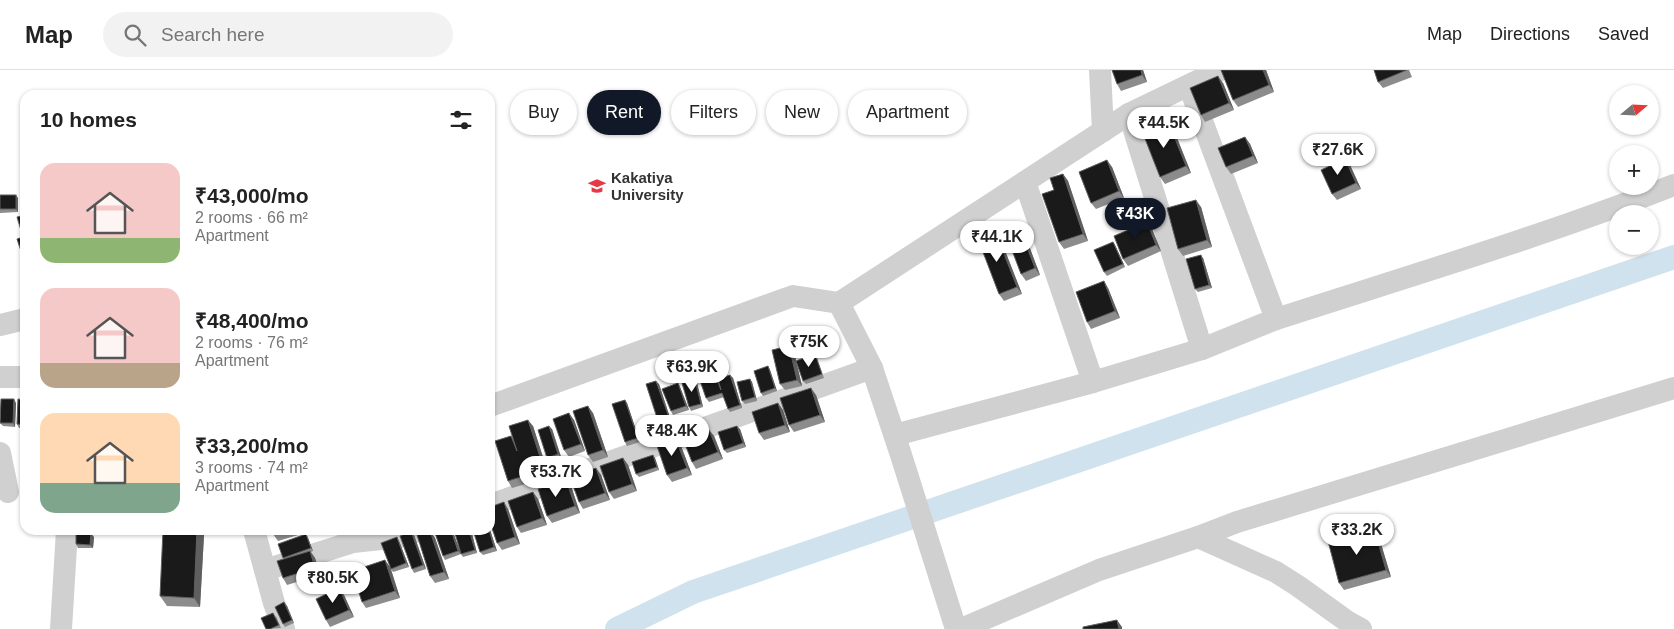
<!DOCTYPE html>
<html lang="en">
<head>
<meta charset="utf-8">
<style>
	:root { --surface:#fff; --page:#f2f2f2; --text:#222; --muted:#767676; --line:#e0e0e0; --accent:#111827 }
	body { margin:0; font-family:Arial,sans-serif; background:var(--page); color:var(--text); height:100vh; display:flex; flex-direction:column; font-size:19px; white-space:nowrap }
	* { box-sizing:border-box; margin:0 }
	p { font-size:16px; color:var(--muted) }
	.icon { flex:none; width:28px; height:28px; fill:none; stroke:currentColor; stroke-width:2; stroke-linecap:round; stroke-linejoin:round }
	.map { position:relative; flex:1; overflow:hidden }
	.side { position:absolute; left:20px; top:20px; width:475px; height:445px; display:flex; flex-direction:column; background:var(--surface); border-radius:15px; box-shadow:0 1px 4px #0004 }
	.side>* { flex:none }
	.top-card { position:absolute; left:510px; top:20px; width:475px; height:45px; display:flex; gap:10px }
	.needle { width:32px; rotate:71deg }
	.buttons { position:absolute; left:1609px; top:15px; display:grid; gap:10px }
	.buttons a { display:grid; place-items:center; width:50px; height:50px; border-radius:50%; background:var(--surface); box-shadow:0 1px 4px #0004; font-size:25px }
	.price { position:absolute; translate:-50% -42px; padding:0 11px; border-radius:18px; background:#fff; color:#222; font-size:16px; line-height:32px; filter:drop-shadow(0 1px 2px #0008) }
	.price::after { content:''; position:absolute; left:50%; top:30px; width:15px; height:11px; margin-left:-8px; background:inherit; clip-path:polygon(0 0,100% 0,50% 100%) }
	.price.current { background:var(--accent); color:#fff }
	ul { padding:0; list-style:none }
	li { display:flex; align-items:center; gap:15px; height:125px; padding:0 20px }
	li span { display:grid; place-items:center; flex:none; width:140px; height:100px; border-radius:15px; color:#555 }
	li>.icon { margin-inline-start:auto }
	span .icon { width:60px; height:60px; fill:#fffc; stroke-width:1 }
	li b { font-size:21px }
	h2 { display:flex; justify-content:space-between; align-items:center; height:60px; padding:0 20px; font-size:21px }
	.tag { padding:0 18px; border-radius:22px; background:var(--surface); box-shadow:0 1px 4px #0004; font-size:18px; line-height:45px }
	.tag.current { background:var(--accent); color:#fff }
	header { display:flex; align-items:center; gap:30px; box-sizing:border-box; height:70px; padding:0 25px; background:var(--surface); border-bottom:1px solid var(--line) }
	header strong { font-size:24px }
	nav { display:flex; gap:28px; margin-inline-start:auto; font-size:18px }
	.search { width:350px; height:45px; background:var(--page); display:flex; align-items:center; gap:12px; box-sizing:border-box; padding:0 18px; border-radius:28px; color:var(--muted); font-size:19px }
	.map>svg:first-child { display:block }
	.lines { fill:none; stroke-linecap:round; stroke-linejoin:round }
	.canal { stroke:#cfe2ee; stroke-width:24 }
	.minor { stroke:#d0d0d0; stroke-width:22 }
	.wall { fill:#8c8c8c }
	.shaded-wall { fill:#5f5f5f }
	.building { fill:#1a1a1a; stroke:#5f5f5f }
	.labels { text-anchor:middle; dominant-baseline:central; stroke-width:5; stroke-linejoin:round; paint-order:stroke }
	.poi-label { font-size:15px; font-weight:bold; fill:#333; stroke:#fff; text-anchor:start }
</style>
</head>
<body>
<header>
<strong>Map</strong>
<div class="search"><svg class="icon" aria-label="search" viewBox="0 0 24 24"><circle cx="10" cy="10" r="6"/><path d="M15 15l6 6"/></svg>Search here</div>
<nav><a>Map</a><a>Directions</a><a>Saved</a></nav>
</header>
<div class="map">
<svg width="1674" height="559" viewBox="0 0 1674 559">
	<rect width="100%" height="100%" fill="#fff"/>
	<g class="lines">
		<polyline class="canal" points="617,559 693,522 1674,187"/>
		<g class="minor">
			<polyline points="1100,0 1103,61"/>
			<polyline points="1129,44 1202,279"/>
			<polyline points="1025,112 1093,312"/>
			<polyline points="839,233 1129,44 1220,0"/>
			<path d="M 1276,249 C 1409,206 1544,166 1674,115"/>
			<polyline points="0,255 25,249"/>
			<polyline points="0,307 25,307"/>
			<polyline points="490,336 793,226 839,233 872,298 901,385 956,559"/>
			<polyline points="895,365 1093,312 1202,279 1276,249 1189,16"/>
			<polyline points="0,383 8,422"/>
			<polyline points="490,435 872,298"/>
			<polyline points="254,460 274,533 284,559"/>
			<polyline points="1198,467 1276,502 1298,516 1348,552 1361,559"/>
			<polyline points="265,500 353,472 400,467 421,460"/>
			<polyline points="61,559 67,460"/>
			<polyline points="961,559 1099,500 1198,467 1237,452 1674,318"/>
		</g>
	</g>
	<g class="wall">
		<polygon points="1143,0 1147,12 1121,21 1117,14"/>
		<polygon points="1221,0 1266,0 1274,22 1238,37 1233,30"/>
		<polygon points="1374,0 1409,0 1412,7 1383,18 1378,12"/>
		<polygon points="1223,13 1234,40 1205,52 1201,45"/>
		<polygon points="1168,51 1173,58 1191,103 1165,114 1160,107"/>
		<polygon points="1245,67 1250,74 1258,93 1231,104 1226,97"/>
		<polygon points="1345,89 1350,95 1361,119 1337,130 1332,124"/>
		<polygon points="1112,97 1124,128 1096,139 1091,133"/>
		<polygon points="1063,104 1068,111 1088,171 1064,179 1059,172 1054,120"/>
		<polygon points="0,125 18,128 18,142 0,143"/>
		<polygon points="1201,137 1212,177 1183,186 1178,179"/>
		<polygon points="25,145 25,187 21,181 23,167"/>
		<polygon points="1147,152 1152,159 1161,181 1128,196 1123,189"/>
		<polygon points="1018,154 1023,160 1040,205 1026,211 1021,204"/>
		<polygon points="1000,168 1022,224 1004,231 999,224"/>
		<polygon points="1113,172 1115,175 1125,197 1107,206 1104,202"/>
		<polygon points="1203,188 1212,218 1198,222 1195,219"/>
		<polygon points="1108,218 1120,248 1091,259 1087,252"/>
		<polygon points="794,282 802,316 785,320 780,314"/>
		<polygon points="817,288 824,308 806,314 803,311"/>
		<polygon points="711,294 714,298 718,309 730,305 733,308 742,338 730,342 728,339 724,327 709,332 706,328"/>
		<polygon points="768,296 770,300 777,321 763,326 761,323"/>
		<polygon points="750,309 752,312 757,331 745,334 742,331"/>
		<polygon points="695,310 697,313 703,337 691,341 689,337"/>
		<polygon points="678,313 680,317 689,340 673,345 671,341"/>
		<polygon points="659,314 673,357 663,360 660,357"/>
		<polygon points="816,325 825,352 794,362 789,355"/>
		<polygon points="25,330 25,358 19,358 17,354"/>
		<polygon points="625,330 627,333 640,372 627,376 625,372"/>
		<polygon points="16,333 15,357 3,356 0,353"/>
		<polygon points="783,340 790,362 764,370 759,363"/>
		<polygon points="593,343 608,387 593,392 588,385"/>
		<polygon points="574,350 585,381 569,387 564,380"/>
		<polygon points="533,356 548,403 528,410 529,413 512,418 508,411 511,366 513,369"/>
		<polygon points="552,359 561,387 550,391 547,388"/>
		<polygon points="740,359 746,377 727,383 724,380"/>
		<polygon points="709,360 714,366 723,389 696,399 692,392"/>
		<polygon points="676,370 681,376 692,405 672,412 667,405"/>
		<polygon points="653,385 655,388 659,400 639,407 636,404"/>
		<polygon points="623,388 628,395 637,421 614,429 609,422"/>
		<polygon points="596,398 601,405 610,430 583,439 579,432"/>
		<polygon points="571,416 580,443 552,453 547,446"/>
		<polygon points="533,422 538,429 547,455 521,463 517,457"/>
		<polygon points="508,439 520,474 502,480 497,473"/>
		<polygon points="1374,458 1378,464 1391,507 1344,520 1339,513"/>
		<polygon points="272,460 304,460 305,463 278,471 273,464"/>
		<polygon points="445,460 452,460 453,462 461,484 445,490 443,486"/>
		<polygon points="471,460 477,483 463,487 461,484"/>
		<polygon points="473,460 490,460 497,481 483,485 480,482"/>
		<polygon points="411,461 414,465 426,499 414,503 412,499"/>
		<polygon points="430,461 435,468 449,509 435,513 430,506"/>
		<polygon points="204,465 200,537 167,536 160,526"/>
		<polygon points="94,467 93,478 78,478 76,474"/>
		<polygon points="308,468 313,481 311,482 315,488 320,505 287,515 283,508 284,489 283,488"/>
		<polygon points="399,471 409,497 393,502 391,499 400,528 366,538 362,532 390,496"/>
		<polygon points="344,525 354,547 330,557 326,550"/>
		<polygon points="287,536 294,553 285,557 283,554"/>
		<polygon points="276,546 281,558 266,559"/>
	</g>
	<g class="shaded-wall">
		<polygon points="1141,0 1143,0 1147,12 1142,5"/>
		<polygon points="1263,0 1266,0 1274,22 1269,15"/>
		<polygon points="1218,6 1223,13 1234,40 1229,33"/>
		<polygon points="1168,51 1173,58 1191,103 1186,96"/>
		<polygon points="1245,67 1250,74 1258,93 1253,86"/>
		<polygon points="1345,89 1350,95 1361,119 1356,113"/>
		<polygon points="1107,90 1112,97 1124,128 1119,121"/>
		<polygon points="1063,104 1068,111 1088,171 1083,164"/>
		<polygon points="16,125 18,128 18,142 16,139"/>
		<polygon points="1196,130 1201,137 1212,177 1207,170"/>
		<polygon points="1147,152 1152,159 1161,181 1156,175"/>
		<polygon points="1018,154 1023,160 1040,205 1035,198"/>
		<polygon points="995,161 1000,168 1022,224 1017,217"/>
		<polygon points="1113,172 1115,175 1125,197 1123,194"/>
		<polygon points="1201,185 1203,188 1212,218 1209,215"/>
		<polygon points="1104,211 1108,218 1120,248 1115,241"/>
		<polygon points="789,276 794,282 802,316 797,310"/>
		<polygon points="711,294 714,298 723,324 721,320"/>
		<polygon points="768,296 770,300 777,321 775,318"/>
		<polygon points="730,305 733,308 742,338 740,335"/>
		<polygon points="750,309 752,312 757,331 755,327"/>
		<polygon points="695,310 697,313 703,337 701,334"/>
		<polygon points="656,311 659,314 673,357 671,353"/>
		<polygon points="678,313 680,317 689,340 686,336"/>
		<polygon points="811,318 816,325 825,352 820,345"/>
		<polygon points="14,329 16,333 15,357 13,353"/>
		<polygon points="625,330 627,333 640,372 638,368"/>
		<polygon points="778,333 783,340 790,362 785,355"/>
		<polygon points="588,336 593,343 608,387 603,380"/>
		<polygon points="569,343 574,350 585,381 581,374"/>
		<polygon points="528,350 533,356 548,403 543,396"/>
		<polygon points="549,356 552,359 561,387 558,384"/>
		<polygon points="737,356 740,359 746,377 743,373"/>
		<polygon points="709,360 714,366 723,389 718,382"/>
		<polygon points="676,370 681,376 692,405 687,398"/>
		<polygon points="653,385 655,388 659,400 657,397"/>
		<polygon points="623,388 628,395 637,421 632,414"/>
		<polygon points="596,398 601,405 610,430 605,423"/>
		<polygon points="566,410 571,416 580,443 575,436"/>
		<polygon points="533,422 538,429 547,455 542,448"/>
		<polygon points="504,432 508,439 520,474 515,467"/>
		<polygon points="1374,458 1378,464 1391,507 1386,500"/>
		<polygon points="197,460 200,460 204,465 200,537 194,528"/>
		<polygon points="451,460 453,462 461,484 458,481"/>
		<polygon points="469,460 471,460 477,483 475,480"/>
		<polygon points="489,460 490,460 497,481 494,477"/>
		<polygon points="411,461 414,465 426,499 423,495"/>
		<polygon points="430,461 435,468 449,509 444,502"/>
		<polygon points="91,463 94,467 93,478 90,475"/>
		<polygon points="306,464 308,468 313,481 311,478"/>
		<polygon points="397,467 399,471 409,497 406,493"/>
		<polygon points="310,481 315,488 320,505 315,498"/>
		<polygon points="385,490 390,497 400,528 395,521"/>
		<polygon points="339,518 344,525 354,547 349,540"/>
		<polygon points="284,532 287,536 294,553 292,550"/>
		<polygon points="1117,550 1122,557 1122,559 1119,559"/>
	</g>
	<g class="building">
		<polygon points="1112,0 1141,0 1142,5 1117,14"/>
		<polygon points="1221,0 1263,0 1269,15 1233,30"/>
		<polygon points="1374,0 1407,0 1378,12"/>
		<polygon points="1218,6 1229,33 1201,45 1190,18"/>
		<polygon points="1168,51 1186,96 1160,107 1142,61"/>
		<polygon points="1245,67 1253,86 1226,97 1218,78"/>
		<polygon points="1345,89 1356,113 1332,124 1321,100"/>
		<polygon points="1107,90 1119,121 1091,133 1079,102"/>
		<polygon points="1063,104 1083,164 1059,172 1042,124 1054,120 1050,108"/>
		<rect x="0" y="125" width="16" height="14"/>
		<polygon points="1196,130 1207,170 1178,179 1167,138"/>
		<polygon points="25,145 25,180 21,181 17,169 23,167 17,147"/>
		<polygon points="1147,152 1156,175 1123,189 1114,166"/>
		<polygon points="1018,154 1035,198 1021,204 1004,159"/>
		<polygon points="995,161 1017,217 999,224 978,169"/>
		<polygon points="1113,172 1123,194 1104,202 1094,180"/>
		<polygon points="1201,185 1209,215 1195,219 1186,189"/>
		<polygon points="1104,211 1115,241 1087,252 1076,222"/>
		<polygon points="789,276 797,310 780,314 772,280"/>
		<polygon points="815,284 822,304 803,311 796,291"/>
		<polygon points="711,294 721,320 718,309 730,305 740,335 728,339 722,323 706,328 696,299"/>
		<polygon points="768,296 775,318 761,323 754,301"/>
		<polygon points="750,309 755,327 742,331 737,312"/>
		<polygon points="695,310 701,334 689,337 682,313"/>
		<polygon points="656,311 671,353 660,357 646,314"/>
		<polygon points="678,313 686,336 671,341 662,319"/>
		<polygon points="811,318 820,345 789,355 780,328"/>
		<polygon points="1,329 14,329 13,353 0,353"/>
		<polygon points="18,329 25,330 25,355 17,354"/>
		<polygon points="625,330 638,368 625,372 612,334"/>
		<polygon points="778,333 785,355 759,363 752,342"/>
		<polygon points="588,336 603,380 588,385 573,341"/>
		<polygon points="569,343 581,374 564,380 553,349"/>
		<polygon points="528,350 543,396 523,403 524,406 508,411 495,371 511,366 517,381 509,356"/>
		<polygon points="549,356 558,384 547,388 538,360"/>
		<polygon points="737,356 743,373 724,380 718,362"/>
		<polygon points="709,360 718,382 692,392 683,369"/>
		<polygon points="676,370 687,398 667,405 657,376"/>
		<polygon points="653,385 657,397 636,404 632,392"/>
		<polygon points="623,388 632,414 609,422 600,396"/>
		<polygon points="596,398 605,423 579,432 570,407"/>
		<polygon points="566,410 575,436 547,446 538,419"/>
		<polygon points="533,422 542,448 517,457 508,431"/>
		<polygon points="504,432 515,467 497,473 490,452 490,437"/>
		<polygon points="1374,458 1386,500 1339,513 1328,471"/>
		<polygon points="163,460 197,460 194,528 160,526"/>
		<polygon points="272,460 287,460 273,464"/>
		<polygon points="445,460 451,460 458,481 443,486 435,463"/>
		<polygon points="454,460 469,460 475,480 461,484"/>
		<polygon points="473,460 489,460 494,477 480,482"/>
		<polygon points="411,461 423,495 412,499 400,466"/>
		<polygon points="430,461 444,502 430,506 417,465"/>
		<polygon points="76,462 91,463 90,475 76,474"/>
		<polygon points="306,464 311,478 283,488 278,474"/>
		<polygon points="397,467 406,493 391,499 381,473"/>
		<polygon points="310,481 315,498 283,508 277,491"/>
		<polygon points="385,490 395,521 362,532 352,501"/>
		<polygon points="339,518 349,540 326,550 316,529"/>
		<polygon points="284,532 292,550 283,554 275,537"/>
		<polygon points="273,543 279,555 270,559 266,559 261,548"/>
		<polygon points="1117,550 1119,559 1083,559 1083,557"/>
	</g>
	<defs>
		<g id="university-bare" transform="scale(1.35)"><path d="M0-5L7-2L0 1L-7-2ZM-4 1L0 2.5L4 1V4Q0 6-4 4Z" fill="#e63946" stroke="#fff" stroke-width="2.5" paint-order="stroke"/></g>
	</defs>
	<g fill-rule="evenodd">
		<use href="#university-bare" x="597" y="116"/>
	</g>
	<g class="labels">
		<g class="poi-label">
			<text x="611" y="107">Kakatiya<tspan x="611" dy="17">University</tspan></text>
		</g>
	</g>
</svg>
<div class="buttons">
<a><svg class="needle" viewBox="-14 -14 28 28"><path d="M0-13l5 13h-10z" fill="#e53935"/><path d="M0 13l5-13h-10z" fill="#767676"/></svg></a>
<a>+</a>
<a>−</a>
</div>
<b class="price" style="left:1164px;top:79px">₹44.5K</b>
<b class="price" style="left:1338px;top:106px">₹27.6K</b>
<b class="price current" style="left:1135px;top:170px">₹43K</b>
<b class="price" style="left:997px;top:193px">₹44.1K</b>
<b class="price" style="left:809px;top:298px">₹75K</b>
<b class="price" style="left:692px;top:323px">₹63.9K</b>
<b class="price" style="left:672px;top:387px">₹48.4K</b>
<b class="price" style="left:556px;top:428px">₹53.7K</b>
<b class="price" style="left:1357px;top:486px">₹33.2K</b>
<b class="price" style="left:333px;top:534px">₹80.5K</b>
<div class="top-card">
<a class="tag">Buy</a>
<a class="tag current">Rent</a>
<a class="tag">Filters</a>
<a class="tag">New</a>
<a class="tag">Apartment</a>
</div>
<section class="side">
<h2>10 homes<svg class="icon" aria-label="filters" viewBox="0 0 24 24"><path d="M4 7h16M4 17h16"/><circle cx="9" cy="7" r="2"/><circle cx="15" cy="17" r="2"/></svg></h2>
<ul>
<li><span style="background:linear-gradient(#f6c9c9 75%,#8fb573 0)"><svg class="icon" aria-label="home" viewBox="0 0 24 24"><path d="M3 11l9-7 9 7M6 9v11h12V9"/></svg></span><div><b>₹43,000/mo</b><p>2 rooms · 66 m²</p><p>Apartment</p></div></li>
<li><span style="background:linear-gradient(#f6c9c9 75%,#b9a48a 0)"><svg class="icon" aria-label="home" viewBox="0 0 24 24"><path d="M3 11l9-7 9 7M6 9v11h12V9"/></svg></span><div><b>₹48,400/mo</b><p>2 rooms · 76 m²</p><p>Apartment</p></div></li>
<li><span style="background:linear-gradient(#ffd9b3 70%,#7fa58c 0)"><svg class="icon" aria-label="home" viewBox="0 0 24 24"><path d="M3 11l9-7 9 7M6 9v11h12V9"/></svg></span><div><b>₹33,200/mo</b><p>3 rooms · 74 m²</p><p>Apartment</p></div></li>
</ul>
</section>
</div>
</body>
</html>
